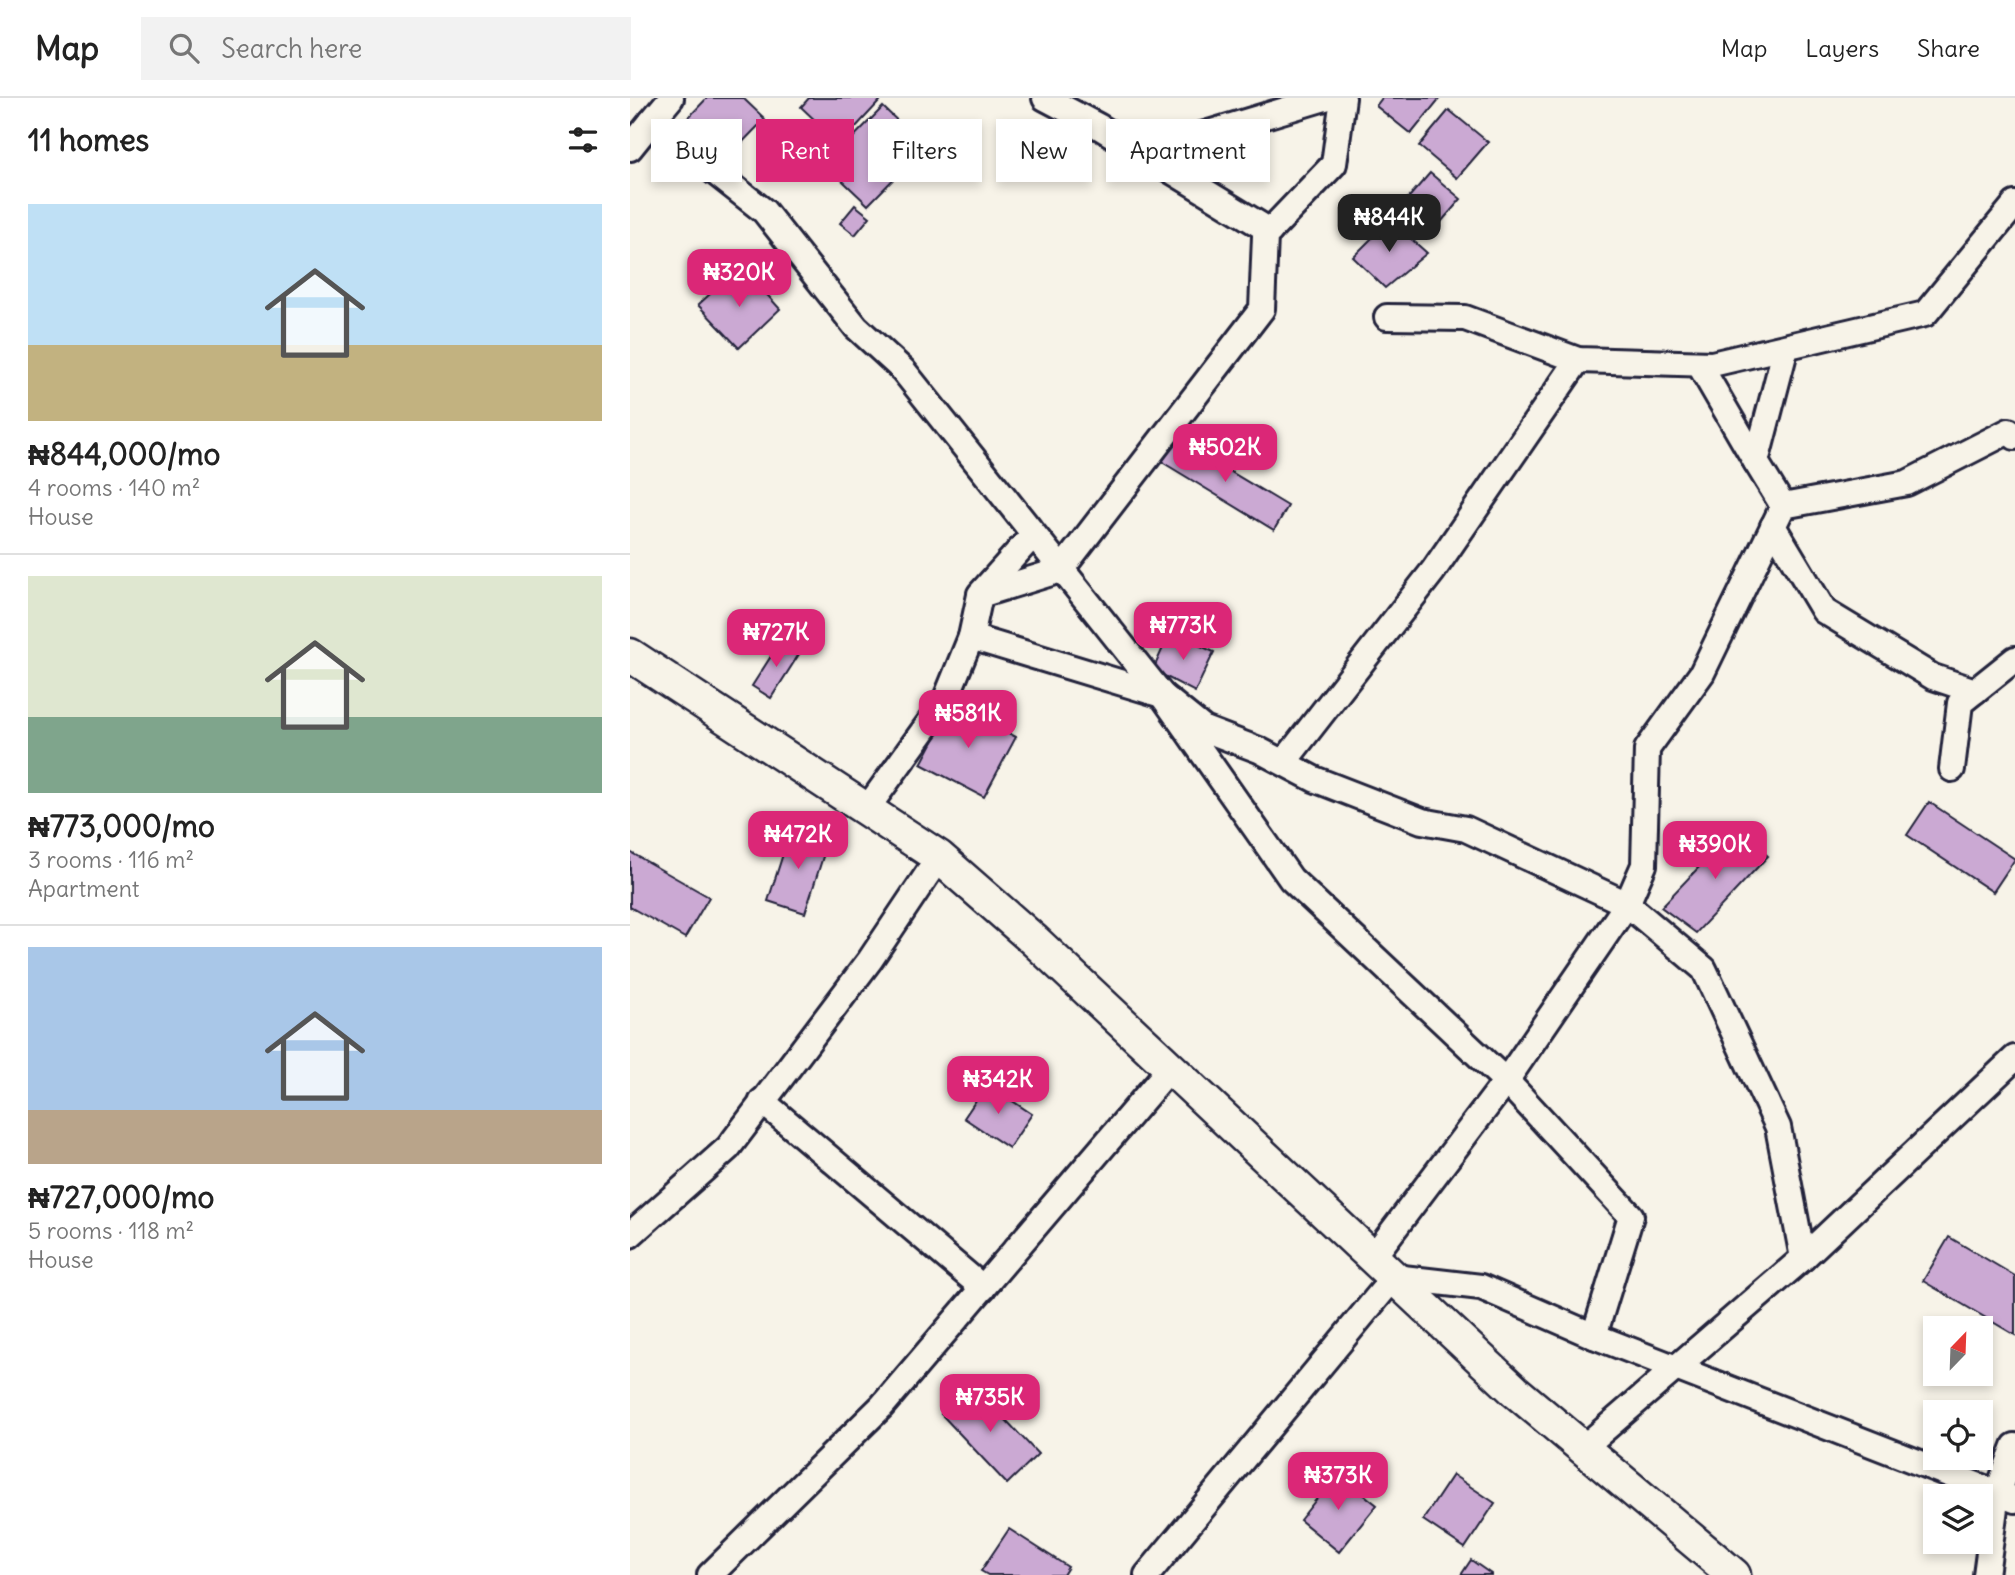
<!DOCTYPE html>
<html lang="en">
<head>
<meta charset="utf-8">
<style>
	:root { --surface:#fff; --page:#f2f2f2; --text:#222; --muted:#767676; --line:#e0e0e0; --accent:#db2777 }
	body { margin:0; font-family:Delius,sans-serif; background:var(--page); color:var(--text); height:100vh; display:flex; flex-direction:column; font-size:26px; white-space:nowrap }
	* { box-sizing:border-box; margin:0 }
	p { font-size:23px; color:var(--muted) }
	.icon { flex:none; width:38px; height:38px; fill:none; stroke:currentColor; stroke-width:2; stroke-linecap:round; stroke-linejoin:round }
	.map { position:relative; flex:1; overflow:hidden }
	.panel { display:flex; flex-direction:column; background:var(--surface); width:630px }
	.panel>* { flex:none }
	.top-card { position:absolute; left:21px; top:21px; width:665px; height:63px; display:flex; gap:14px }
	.needle { width:46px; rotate:23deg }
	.controls { position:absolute; left:1293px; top:1218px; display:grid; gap:14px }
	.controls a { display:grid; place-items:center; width:70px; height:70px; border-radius:0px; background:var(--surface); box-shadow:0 4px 10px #0003; font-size:35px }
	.price { position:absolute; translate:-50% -60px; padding:0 16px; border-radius:14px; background:var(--accent); color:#fff; font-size:23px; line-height:46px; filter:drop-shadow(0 2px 4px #0008) }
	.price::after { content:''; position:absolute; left:50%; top:42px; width:21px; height:16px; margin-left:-10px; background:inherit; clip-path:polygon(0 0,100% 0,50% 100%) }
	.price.on { background:#222; color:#fff }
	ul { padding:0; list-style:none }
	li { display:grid; align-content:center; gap:14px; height:371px; padding:0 28px }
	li+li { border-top:2px solid var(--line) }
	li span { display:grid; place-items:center; height:217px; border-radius:0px; color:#555 }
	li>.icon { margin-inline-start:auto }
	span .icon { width:126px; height:126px; fill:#fffc; stroke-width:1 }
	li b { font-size:30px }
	h2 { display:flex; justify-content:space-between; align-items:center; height:84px; padding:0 28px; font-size:30px }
	.chip { padding:0 24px; border-radius:0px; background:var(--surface); box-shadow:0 4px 10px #0003; font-size:24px; line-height:63px }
	.chip.on { background:var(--accent); color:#fff }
	header { display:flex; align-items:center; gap:42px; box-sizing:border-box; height:98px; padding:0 35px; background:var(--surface); border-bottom:2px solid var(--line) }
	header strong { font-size:33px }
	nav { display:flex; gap:38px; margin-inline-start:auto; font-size:24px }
	.search { width:490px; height:63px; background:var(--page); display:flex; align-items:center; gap:18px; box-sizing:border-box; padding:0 24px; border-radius:0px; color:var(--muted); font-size:26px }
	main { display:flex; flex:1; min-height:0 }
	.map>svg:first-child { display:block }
	.building { fill:#cba9d3; stroke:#22223b; stroke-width:2 }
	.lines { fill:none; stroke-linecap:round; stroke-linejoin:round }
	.minor-casing { stroke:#22223b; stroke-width:30 }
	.tertiary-casing { stroke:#22223b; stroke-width:37 }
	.minor { stroke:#f7f3e8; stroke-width:24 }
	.tertiary { stroke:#f7f3e8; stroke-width:32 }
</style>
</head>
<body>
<header>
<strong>Map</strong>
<div class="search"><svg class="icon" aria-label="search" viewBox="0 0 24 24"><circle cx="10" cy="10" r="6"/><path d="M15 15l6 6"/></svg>Search here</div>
<nav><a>Map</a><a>Layers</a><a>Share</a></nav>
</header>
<main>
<section class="panel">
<h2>11 homes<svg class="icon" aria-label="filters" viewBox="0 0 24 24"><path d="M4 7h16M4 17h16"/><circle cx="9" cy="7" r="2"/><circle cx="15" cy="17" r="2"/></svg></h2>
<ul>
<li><span style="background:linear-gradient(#bfe0f5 65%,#c2b280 0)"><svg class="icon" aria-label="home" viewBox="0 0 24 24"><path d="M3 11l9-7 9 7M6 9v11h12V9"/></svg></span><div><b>₦844,000/mo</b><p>4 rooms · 140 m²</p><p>House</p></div></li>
<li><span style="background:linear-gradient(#dfe7d0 65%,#7fa58c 0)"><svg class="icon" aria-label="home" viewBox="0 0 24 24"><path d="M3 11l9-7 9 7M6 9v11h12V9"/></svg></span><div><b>₦773,000/mo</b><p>3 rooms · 116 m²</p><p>Apartment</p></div></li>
<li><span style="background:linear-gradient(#a9c7e8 75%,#b9a48a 0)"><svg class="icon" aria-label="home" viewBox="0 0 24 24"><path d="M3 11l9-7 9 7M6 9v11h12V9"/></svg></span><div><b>₦727,000/mo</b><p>5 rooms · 118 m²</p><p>House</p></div></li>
</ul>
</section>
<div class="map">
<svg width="1385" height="1477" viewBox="0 0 1385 1477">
	<rect width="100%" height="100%" fill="#f7f3e8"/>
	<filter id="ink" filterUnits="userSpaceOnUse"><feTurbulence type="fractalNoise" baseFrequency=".0143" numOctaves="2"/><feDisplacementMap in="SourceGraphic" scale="14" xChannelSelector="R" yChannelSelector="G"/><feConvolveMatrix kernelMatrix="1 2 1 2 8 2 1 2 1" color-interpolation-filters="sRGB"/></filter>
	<g filter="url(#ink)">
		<g class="building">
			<polygon points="77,0 113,0 135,21 97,60 57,21"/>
			<polygon points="179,0 247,0 250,3 210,46 171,9"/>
			<polygon points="752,0 810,0 781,36 746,8"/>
			<polygon points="253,9 295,49 238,107 196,67"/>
			<polygon points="819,12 858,44 827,80 789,48"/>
			<polygon points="800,75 831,101 804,132 773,106"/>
			<polygon points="225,107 240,119 225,137 210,125"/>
			<polygon points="760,122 797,155 755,190 723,159"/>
			<polygon points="104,174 125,196 131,190 150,211 109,250 68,207"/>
			<polygon points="546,341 658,408 644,432 532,364"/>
			<polygon points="540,534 584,554 565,594 523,572"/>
			<polygon points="152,541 171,553 141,600 122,588"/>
			<polygon points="323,606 386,639 354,699 291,666"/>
			<polygon points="1299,704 1385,761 1363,794 1277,737"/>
			<polygon points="1106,730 1138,758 1066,835 1031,809"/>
			<polygon points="161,731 198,743 175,815 138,803"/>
			<polygon points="0,754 79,799 55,840 0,809"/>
			<polygon points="357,986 402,1016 379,1050 334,1020"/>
			<polygon points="1319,1139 1385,1178 1385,1237 1293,1183"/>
			<polygon points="343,1287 408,1356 377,1386 311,1316"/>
			<polygon points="707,1375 747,1407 709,1454 670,1422"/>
			<polygon points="823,1377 865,1405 835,1450 793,1422"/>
			<polygon points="379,1431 438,1469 433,1477 358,1477 351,1473"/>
			<polygon points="841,1462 861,1476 861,1477 831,1477"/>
		</g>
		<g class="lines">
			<g class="minor-casing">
				<g id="minor">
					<polyline points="41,0 21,24 134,113 226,229 273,272 532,597 661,781 881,988 1001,1118 964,1238"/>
					<polyline points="415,0 468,28 640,133"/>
					<polyline points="0,50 21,24"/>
					<polyline points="512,55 695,0"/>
					<polyline points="757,219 835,220 948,262 1082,266 1295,216 1385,106"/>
					<polyline points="1069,266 1126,364"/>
					<polyline points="1153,408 1126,364 1156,249"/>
					<polyline points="1143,428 1194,513 1303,579 1345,593"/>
					<polyline points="350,496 403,437"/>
					<polyline points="341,539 532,597 574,631 629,652 684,681 792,723 836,731 997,806 1074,871 1148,1029 1173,1160"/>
					<polyline points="654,664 803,473 948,262"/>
					<polyline points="1322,671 1330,605 1385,561"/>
					<polyline points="236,712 315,603 341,539 350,497 431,472 632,211 635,138 704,66 713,0"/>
					<polyline points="132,1003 353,1190"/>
					<polyline points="0,1137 98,1050 240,862 309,759"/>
					<polyline points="743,1159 876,983 997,806 1014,767 1017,651 1072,575 1153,408 1277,385 1379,333 1385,339"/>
					<polyline points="953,1350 1173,1160 1385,960"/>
					<polyline points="80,1477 252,1308 541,969"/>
					<polyline points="517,1477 764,1179 851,1189 964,1238 1385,1402"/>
					<polyline points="1356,1477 1367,1395 1385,1348"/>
				</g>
			</g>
			<g class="tertiary-casing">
				<polyline id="tertiary" points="0,557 309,759 405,843 885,1293 1104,1477"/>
			</g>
			<use href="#minor" class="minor"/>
			<use href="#tertiary" class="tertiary"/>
		</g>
	</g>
</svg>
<div class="controls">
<a><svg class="needle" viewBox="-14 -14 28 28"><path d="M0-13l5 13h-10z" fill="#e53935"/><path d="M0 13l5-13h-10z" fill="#767676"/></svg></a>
<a><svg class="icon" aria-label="locate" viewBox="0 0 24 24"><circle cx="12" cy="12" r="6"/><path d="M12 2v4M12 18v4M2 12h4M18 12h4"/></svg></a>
<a><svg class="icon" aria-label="layers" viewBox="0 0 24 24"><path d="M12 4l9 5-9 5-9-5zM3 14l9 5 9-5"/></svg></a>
</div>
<b class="price on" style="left:759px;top:156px">₦844K</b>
<b class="price" style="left:109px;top:211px">₦320K</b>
<b class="price" style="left:595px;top:386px">₦502K</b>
<b class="price" style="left:553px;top:564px">₦773K</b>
<b class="price" style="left:146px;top:571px">₦727K</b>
<b class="price" style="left:338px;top:652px">₦581K</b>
<b class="price" style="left:168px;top:773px">₦472K</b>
<b class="price" style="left:1085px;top:783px">₦390K</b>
<b class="price" style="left:368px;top:1018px">₦342K</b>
<b class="price" style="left:360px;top:1336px">₦735K</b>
<b class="price" style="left:708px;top:1414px">₦373K</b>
<div class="top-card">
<a class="chip">Buy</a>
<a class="chip on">Rent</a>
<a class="chip">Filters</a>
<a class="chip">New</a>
<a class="chip">Apartment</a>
</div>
</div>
</main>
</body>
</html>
